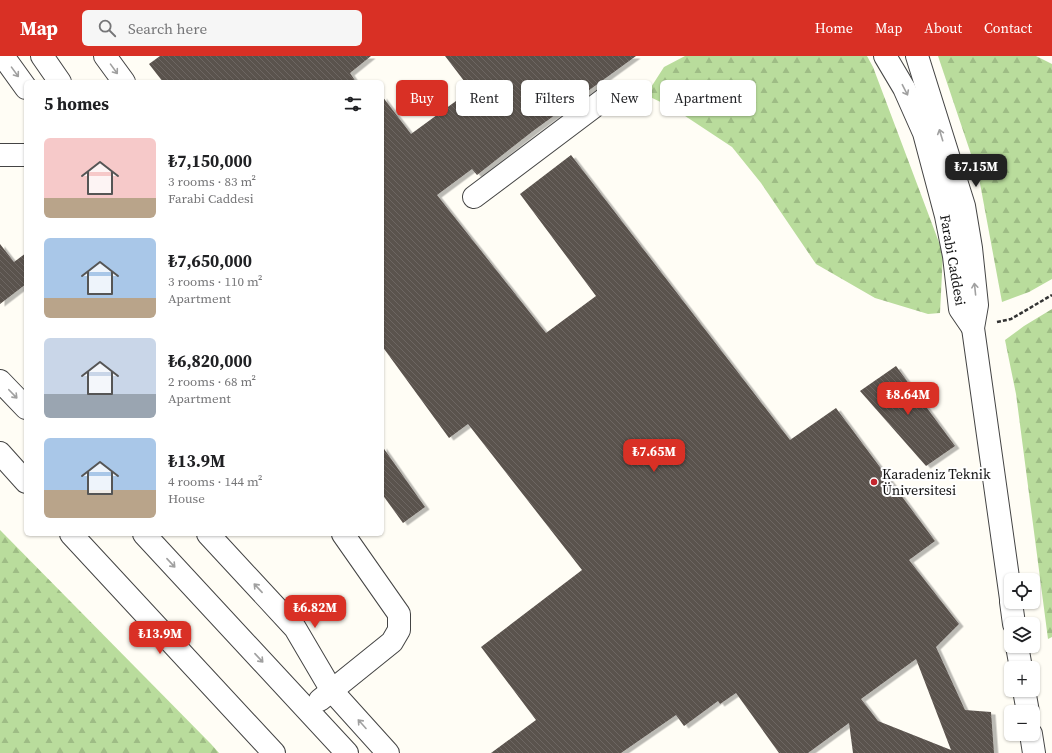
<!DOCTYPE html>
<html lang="en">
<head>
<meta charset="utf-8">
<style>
	:root { --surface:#fff; --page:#f6f6f6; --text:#202124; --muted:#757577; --accent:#d93025 }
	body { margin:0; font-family:"Source Serif 4",serif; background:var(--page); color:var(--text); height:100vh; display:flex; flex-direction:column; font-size:15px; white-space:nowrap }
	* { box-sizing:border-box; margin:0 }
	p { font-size:13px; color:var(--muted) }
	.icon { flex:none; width:22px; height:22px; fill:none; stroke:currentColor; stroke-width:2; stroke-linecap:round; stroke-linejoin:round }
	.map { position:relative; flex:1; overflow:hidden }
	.panel { position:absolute; left:24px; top:24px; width:360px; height:456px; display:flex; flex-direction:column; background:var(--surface); border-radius:6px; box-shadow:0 1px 3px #0004 }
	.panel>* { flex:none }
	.top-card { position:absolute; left:396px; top:24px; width:380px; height:36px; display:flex; gap:8px }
	.buttons { position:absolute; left:1004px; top:517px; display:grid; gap:8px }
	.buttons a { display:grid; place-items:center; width:36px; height:36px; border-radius:6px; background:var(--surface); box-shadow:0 1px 3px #0004; font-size:20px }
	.price { position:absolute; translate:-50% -34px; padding:0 9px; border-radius:8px; background:var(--accent); color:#fff; font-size:13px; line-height:26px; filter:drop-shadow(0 1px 2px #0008) }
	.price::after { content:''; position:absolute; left:50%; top:24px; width:12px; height:9px; margin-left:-6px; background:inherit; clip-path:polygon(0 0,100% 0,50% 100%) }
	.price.on { background:#222; color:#fff }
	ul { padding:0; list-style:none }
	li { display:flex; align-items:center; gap:12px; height:100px; padding:0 20px }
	li span { display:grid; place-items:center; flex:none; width:112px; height:80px; border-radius:6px; color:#555 }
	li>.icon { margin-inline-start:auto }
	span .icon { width:48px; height:48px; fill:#fffc; stroke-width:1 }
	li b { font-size:17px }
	h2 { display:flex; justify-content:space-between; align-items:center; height:48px; padding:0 20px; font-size:17px }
	.pill { padding:0 14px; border-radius:6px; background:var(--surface); box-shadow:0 1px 3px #0004; font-size:14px; line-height:36px }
	.pill.on { background:var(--accent); color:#fff }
	header { display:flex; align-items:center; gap:24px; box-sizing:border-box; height:56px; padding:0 20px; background:var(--accent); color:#fff }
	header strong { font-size:19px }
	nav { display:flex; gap:22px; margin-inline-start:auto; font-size:14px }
	.search { width:280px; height:36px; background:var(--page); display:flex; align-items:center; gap:10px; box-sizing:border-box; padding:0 14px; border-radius:6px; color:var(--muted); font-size:15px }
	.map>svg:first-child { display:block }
	.forest { fill:url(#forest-firs) }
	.building { fill:url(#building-back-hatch); fill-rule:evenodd; filter:url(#shadow) }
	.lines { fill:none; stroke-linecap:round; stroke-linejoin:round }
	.minor-casing { stroke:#444; stroke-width:24 }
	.path { stroke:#333; stroke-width:2.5; stroke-dasharray:4 2; stroke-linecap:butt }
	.minor { stroke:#fff; stroke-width:22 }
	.oneway { stroke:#a0a0a0 }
	.poi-dot { fill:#c4262e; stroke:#fff; stroke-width:1.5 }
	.labels { text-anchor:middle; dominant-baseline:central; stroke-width:4; stroke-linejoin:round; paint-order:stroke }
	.street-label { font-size:14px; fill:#111; stroke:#fff }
	.poi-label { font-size:14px; fill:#111; stroke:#fff; text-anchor:start }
</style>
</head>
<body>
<header>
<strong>Map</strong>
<div class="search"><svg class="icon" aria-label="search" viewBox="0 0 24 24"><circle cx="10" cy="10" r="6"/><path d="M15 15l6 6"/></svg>Search here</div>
<nav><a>Home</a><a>Map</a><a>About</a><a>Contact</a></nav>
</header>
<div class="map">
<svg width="1052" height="697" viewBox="0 0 1052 697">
	<defs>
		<pattern id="forest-firs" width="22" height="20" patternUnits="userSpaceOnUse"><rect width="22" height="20" fill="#b9dc9c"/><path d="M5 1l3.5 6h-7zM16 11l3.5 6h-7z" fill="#9ebc85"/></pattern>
		<pattern id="building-back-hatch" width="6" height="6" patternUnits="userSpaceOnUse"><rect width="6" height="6" fill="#5a524d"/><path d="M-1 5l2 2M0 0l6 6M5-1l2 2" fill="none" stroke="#6d6662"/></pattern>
		<filter id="shadow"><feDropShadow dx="4.5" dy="2.5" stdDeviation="0" flood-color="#0004"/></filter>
	</defs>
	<rect width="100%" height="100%" fill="#fffdf5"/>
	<g class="forest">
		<polygon points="685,0 867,0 873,11 943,197 940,257 928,258 875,242 816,208 761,127 732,91 673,52 646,39 664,11"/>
		<polygon points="938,0 1036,0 1052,8 1052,223 1029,236 1002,246 979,122"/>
		<polygon points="1052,253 1052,581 1048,583 1016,338 1005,284 1024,270"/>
		<polygon points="0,474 211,688 219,697 0,697"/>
	</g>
	<g class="building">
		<polygon points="160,0 371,0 350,17 356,26 163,26 149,8"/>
		<path d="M 445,0 L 636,0 L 533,75 L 477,119 L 472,113 L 437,139 L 546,277 L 596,240 L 520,138 L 571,99 L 790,384 L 836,352 L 935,485 L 909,504 L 959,568 L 936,591 L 965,654 L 991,656 L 994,697 L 853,697 L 849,667 L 808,697 L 779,697 L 736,637 L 720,648 L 718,645 L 684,670 L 676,659 L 621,697 L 491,697 L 536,664 L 481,591 L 582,514 L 468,368 L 449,382 L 382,290 L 382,40 L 411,78 L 471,34 ZM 916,603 L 951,694 L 878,665 L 861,643 Z"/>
		<polygon points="0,188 14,206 26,197 26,228 0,248"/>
		<polygon points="896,310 955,390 926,410 860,335"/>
		<polygon points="382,390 425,451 403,467 382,438"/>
	</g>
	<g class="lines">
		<g class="minor-casing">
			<g id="minor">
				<polyline points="3,0 26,32"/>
				<polyline points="42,0 60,26"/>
				<polyline points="105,0 124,26"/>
				<polyline points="885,0 904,32 924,77 946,160 954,200 960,253 973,272"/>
				<polyline points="917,0 964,150 971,192 977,249 973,272 1011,543"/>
				<polyline points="0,99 26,99"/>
				<polyline points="474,141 607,41"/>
				<polyline points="0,325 26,352"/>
				<polyline points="0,397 26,426"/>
				<polyline points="71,478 274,697"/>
				<polyline points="144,478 347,697"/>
				<polyline points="208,478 295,572 332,635 388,697"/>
				<polyline points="1011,546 1014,568"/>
				<polyline points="1017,590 1021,612"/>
				<polyline points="1024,634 1028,656"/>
				<polyline points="320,644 392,586 399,574 399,558 343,478"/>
				<polyline points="1031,678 1034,697"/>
			</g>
		</g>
		<polyline class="path" points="997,266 1011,263 1052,239"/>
		<use href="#minor" class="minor"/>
	</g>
	<defs><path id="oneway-shaft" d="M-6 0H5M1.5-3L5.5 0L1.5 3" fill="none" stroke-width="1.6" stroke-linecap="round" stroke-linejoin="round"/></defs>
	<g class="oneway">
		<use href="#oneway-shaft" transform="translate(114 13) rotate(54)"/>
		<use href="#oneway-shaft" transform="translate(15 16) rotate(54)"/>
		<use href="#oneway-shaft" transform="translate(905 34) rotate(63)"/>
		<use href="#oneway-shaft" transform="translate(941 79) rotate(-107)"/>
		<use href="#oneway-shaft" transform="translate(975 233) rotate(-96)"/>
		<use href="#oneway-shaft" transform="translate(13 338) rotate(46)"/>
		<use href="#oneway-shaft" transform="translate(171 507) rotate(47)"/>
		<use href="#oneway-shaft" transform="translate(258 532) rotate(-133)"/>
		<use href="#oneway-shaft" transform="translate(259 602) rotate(47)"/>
		<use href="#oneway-shaft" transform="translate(362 668) rotate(-132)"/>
	</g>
	<circle class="poi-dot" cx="874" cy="426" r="4"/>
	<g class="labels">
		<g class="street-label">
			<text transform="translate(953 204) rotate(80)">Farabi Caddesi</text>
		</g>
		<g class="poi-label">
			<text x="882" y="418">Karadeniz Teknik<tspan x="882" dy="16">Üniversitesi</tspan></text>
		</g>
	</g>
</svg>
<div class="buttons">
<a><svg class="icon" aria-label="locate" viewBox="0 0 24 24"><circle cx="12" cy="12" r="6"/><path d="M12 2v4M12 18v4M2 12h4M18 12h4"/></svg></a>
<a><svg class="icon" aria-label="layers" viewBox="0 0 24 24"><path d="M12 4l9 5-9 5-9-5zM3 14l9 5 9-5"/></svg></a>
<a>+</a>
<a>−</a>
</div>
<b class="price on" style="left:976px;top:132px">₺7.15M</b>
<b class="price" style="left:908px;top:360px">₺8.64M</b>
<b class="price" style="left:654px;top:417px">₺7.65M</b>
<b class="price" style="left:315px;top:573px">₺6.82M</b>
<b class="price" style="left:160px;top:599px">₺13.9M</b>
<div class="top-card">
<a class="pill on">Buy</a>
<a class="pill">Rent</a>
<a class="pill">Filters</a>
<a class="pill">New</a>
<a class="pill">Apartment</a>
</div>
<section class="panel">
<h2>5 homes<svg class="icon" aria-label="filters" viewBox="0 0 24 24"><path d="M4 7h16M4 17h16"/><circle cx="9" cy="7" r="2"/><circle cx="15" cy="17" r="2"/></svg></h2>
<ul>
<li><span style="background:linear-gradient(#f6c9c9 75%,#b9a48a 0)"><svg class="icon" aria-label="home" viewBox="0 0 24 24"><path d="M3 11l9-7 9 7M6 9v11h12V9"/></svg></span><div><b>₺7,150,000</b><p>3 rooms · 83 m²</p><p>Farabi Caddesi</p></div></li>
<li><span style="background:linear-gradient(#a9c7e8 75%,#b9a48a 0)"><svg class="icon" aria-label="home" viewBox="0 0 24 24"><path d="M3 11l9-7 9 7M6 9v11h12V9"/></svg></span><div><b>₺7,650,000</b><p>3 rooms · 110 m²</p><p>Apartment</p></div></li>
<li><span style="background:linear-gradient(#c9d6e8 70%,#9aa5b1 0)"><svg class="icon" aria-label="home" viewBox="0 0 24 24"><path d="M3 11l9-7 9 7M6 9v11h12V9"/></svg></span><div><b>₺6,820,000</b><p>2 rooms · 68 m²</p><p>Apartment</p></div></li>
<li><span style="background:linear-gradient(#a9c7e8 65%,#b9a48a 0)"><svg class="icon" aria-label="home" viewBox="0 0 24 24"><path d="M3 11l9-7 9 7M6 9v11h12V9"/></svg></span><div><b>₺13.9M</b><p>4 rooms · 144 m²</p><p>House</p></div></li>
</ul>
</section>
</div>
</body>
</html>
